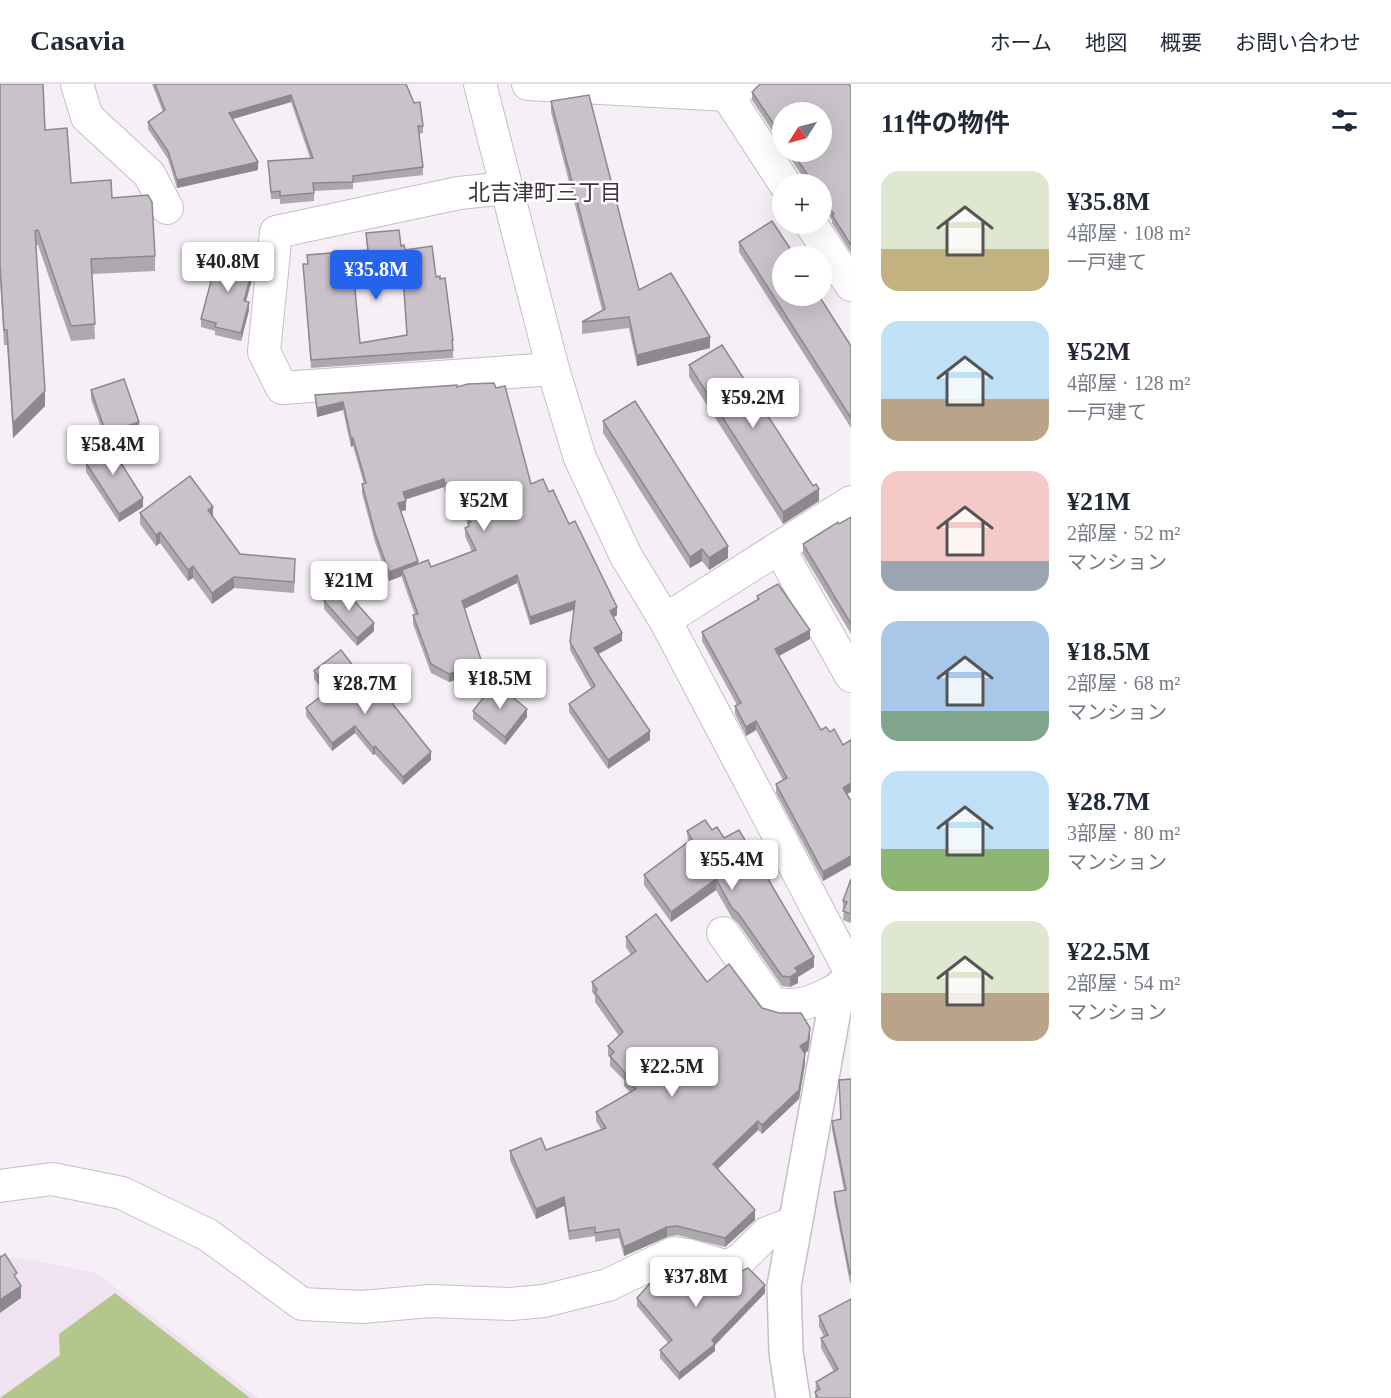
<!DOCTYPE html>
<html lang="ja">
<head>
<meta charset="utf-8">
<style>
	:root { --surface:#fff; --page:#f2f2f3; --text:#1f2937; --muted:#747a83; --line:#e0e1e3; --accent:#2563eb }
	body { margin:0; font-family:"Times New Roman","Noto Sans JP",serif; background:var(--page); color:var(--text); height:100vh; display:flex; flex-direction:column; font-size:22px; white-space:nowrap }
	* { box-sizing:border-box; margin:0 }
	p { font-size:20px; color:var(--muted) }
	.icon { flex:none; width:33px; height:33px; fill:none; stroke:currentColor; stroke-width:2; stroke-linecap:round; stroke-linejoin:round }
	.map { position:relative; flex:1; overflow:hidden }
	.panel { display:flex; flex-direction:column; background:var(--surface); width:540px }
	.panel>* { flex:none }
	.needle { width:39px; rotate:234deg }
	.buttons { position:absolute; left:772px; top:18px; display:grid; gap:12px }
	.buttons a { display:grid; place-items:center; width:60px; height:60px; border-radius:50%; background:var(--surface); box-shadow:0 6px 24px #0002; font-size:30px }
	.price { position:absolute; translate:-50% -51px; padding:0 14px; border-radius:6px; background:#fff; color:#222; font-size:20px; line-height:39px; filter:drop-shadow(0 2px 3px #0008) }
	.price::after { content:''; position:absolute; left:50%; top:36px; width:18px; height:14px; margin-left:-9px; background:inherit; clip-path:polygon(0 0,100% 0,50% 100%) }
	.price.selected { background:var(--accent); color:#fff }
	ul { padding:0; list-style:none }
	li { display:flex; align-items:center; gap:18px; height:150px; padding:0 30px }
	li span { display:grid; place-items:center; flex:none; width:168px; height:120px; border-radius:18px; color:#555 }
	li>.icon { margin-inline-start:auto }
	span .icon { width:72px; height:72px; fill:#fffc; stroke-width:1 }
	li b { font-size:26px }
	h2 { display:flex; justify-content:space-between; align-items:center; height:72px; padding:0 30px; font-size:26px }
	header { display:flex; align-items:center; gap:36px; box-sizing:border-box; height:84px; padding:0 30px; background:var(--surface); border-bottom:2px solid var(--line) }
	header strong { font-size:28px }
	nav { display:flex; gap:33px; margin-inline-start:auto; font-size:21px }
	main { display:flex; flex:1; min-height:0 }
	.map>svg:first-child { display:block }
	.built { fill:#f0e2f1 }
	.green { fill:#b3c78c }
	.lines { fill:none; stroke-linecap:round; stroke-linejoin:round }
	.street-casing { stroke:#c6bec6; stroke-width:34 }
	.secondary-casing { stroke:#c6bec6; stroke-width:36 }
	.street { stroke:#fff; stroke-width:32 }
	.secondary { stroke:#fff; stroke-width:33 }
	.wall { fill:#ada7ae; fill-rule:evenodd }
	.shaded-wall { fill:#8d888d }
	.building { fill:#c9c2ca; stroke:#8d888d; stroke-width:1.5; fill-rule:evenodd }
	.labels { text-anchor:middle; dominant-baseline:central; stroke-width:5; stroke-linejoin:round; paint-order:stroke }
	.neighbourhood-label { font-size:22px; fill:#3b353b; stroke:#fff }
</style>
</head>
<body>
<header>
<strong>Casavia</strong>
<nav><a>ホーム</a><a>地図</a><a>概要</a><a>お問い合わせ</a></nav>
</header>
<main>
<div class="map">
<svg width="851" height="1314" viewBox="0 0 851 1314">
	<rect width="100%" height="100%" fill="#f6eff7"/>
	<polygon class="built" points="0,1172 33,1176 96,1189 258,1314 0,1314"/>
	<polygon class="green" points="115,1209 250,1314 0,1314 60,1271 59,1250"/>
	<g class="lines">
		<g class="street-casing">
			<g id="street">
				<polyline points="77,0 87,33 149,90 167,124"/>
				<polyline points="480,0 553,285 580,374 626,472 665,536 851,889"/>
				<polyline points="528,0 727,11 744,0"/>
				<polyline points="727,11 785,100"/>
				<polyline points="507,104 459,109 276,148 264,268 282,304 553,285"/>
				<polyline points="811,140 851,201"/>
				<polyline points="779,464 851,592"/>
				<polyline points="665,536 851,418"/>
				<path d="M 723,849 L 772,919 C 800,925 814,917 838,905"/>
				<polyline points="0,1102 52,1095 122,1109 208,1151 302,1220 362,1223 430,1217 511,1220 544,1217 608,1201 674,1169 688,1171 728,1183 742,1174 767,1149 796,1138"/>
			</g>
		</g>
		<g class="secondary-casing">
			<polyline id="secondary" points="793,1314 786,1268 784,1202 838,905 851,894"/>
		</g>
		<use href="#street" class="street"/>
		<use href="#secondary" class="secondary"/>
	</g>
	<g class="wall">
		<polygon points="0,0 45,46 71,99 112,114 155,172 155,187 92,190 95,255 71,257 38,161 36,161 45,322 13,354 7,261 4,261 0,196"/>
		<polygon points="152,0 406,0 423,42 423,49 419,50 423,83 423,91 353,99 353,105 314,107 314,117 280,120 280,115 271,115 268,77 310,74 291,18 233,35 258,86 177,104 168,75 148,45 148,38 163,28"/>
		<polygon points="851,3 851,169 832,139 832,136 822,121 822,100 808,100 786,68 822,68 783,28 783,63 752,16 752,8"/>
		<polygon points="551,17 639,206 710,264 637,282 629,244 582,250 582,238 602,226 551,28"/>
		<path d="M 366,149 L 401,162 L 436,193 L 453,256 L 453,274 L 311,284 L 303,180 L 308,180 L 307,171 L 367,166 ZM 403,199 L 407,251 L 360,259 L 355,203 Z"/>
		<polygon points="739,158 851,262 851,344 739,168"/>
		<polygon points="243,180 253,191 246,217 249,226 241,257 215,251 215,247 201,243 201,235"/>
		<polygon points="689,281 819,417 783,440 689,293"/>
		<path d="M 457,303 L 531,400 L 549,408 L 569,440 L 617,531 L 614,533 L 622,557 L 599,570 L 650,656 L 608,685 L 569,628 L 569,620 L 591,604 L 570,566 L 570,558 L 574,526 L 530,541 L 517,499 L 464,525 L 482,587 L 449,598 L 431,589 L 413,540 L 413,531 L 415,531 L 402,494 L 402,492 L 389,497 L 375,458 L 362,409 L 362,400 L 364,400 L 353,362 L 351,363 L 343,326 L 317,333 L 315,311 ZM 444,403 L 445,408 L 451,406 L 468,440 L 468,443 L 465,444 L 465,452 L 472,468 L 431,483 L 418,480 L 401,427 L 406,426 L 405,416 Z"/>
		<polygon points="91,306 139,347 107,357 143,423 119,438 86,388 86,379 104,352 91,315"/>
		<polygon points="603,337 728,474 709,486 702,477 690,484 603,349"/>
		<polygon points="140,429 213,433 240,470 295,486 294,509 234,504 212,520 193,494 188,497 160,459 156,462 140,440"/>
		<polygon points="851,433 851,550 803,470 803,460"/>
		<polygon points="757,512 810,555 779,572 851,717 851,781 823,797 776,709 776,700 783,696 756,646 746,652 735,630 735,622 737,621 702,557 702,548 757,517"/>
		<polygon points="324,517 374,547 357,562 324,525"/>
		<polygon points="314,587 370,604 431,676 403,701 375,670 373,671 355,649 332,667 306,632 306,624 325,609 314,595"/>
		<polygon points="473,627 527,633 505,661 473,635"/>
		<polygon points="712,746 724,754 814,883 798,893 798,899 790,903 782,902 738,839 732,834 716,806 671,838 644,801 644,791 688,758 687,747"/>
		<polygon points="851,795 851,839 843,836 844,826 843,825 843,817"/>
		<polygon points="626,853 707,898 762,924 810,954 808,967 805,969 805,980 799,1015 762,1050 758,1046 718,1085 755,1136 725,1163 677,1151 667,1153 624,1172 619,1154 595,1158 595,1152 569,1156 564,1122 536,1135 510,1076 510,1067 546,1066 601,1045 596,1037 596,1028 630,1008 624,1002 624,996 610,982 610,973 608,972 608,962 619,952 595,918 595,912 592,908 592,898 631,871 626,863"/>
		<polygon points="851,995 851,1199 850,1199 834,1117 834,1108 844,1106 832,1046 832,1037 841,1035"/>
		<polygon points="765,1209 715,1261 715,1267 679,1296 660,1274 660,1266 668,1259 637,1222 637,1214"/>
		<polygon points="851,1215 851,1314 815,1314 816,1298 834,1288 821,1264 821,1254 824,1253 819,1242 819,1232"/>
	</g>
	<g class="shaded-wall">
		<polygon points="291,11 291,18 229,36 229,29"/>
		<polygon points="258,78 258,86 177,104 177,96"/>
		<polygon points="253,183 253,191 244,225 244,217"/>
		<polygon points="249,218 249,226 241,257 241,249"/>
		<polygon points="710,253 710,264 637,282 637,271"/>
		<polygon points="45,307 45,322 13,354 13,339"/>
		<polygon points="343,318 343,326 317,333 317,324"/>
		<polygon points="139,338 139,347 106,358 106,349"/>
		<polygon points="351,354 353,354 353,362 351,363"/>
		<polygon points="444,395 444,403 403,416 403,408"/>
		<polygon points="451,398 451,406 445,408 445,400"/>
		<polygon points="819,405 819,417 783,440 783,428"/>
		<polygon points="143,414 143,423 119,438 119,430"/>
		<polygon points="406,417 406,426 398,428 398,419"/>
		<polygon points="213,423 213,434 208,426"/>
		<polygon points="160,448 160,459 156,462 156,451"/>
		<polygon points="728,462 728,474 709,486 709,474"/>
		<polygon points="702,465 702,477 690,484 690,473"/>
		<polygon points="418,477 418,486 402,486 402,492 389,497 389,488"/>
		<polygon points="193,482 193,494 188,497 188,486"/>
		<polygon points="517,491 517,499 462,526 462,517"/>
		<polygon points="234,493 234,504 212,520 212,509"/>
		<polygon points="575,517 575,525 530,541 530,533"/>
		<polygon points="617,523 617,531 610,536 610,527"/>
		<polygon points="374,539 374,547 357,562 357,554"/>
		<polygon points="810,546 810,555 775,574 775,565"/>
		<polygon points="622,549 622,557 594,572 594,564"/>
		<polygon points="482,579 482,587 449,598 449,590"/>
		<polygon points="527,625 527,633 505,661 505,653"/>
		<polygon points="756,637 756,646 746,652 746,643"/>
		<polygon points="355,642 355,649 332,667 332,659"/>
		<polygon points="650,647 650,656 608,685 608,676"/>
		<polygon points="375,662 375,670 373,671 373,664"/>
		<polygon points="431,668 431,676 403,701 403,693"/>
		<polygon points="851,699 851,708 843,712 843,704"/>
		<polygon points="851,772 851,781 823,797 823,788"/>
		<polygon points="716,795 716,806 671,838 671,828"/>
		<polygon points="814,873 814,883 798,893 798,899 790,903 790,893 795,884"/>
		<polygon points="810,944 810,954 808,967 800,972 800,962"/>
		<polygon points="805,970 805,980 799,1015 762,1050 762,1041"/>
		<polygon points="758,1037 758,1046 713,1089 713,1080"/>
		<polygon points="564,1113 564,1122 536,1135 536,1125"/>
		<polygon points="755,1126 755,1136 725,1163 725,1154"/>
		<polygon points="667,1143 667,1153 624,1172 624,1163"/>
		<polygon points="765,1201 765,1209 715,1261 715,1267 679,1296 679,1289"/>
		<polygon points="21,1202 21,1214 0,1229 0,1216"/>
	</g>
	<g class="building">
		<polygon points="0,0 43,0 45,46 67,44 71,99 111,96 112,114 148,111 152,118 155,172 91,175 95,240 71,242 38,146 35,147 45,307 13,339 7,246 4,246 0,181"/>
		<polygon points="155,0 406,0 414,19 420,18 423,42 418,42 423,83 353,92 353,98 313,99 314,109 280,112 280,107 271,108 268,77 313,74 291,11 229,29 258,78 177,96 168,67 148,38 165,26"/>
		<polygon points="760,0 849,0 851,3 851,161 832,131 834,130 822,113 822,100 814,100 792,68 822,68 822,28 783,28 783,54 752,8"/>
		<polygon points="589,11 639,206 671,189 710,253 637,271 629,233 582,238 605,225 551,17"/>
		<polygon points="772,137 795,172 783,172 783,212 819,212 851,262 851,334 739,158"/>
		<path d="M 399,146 L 401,162 L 404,161 L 405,166 L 432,162 L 436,193 L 440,192 L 440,195 L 445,194 L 453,256 L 452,256 L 453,266 L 311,276 L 303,180 L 308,180 L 307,171 L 368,166 L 366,149 ZM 403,191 L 407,251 L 360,259 L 354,195 Z"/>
		<polygon points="219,167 243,174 242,180 253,183 244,217 249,218 241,249 215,243 216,239 201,235"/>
		<polygon points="722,261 813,402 816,400 819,405 783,428 689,281"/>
		<polygon points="124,295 139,338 106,349 91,306"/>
		<polygon points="494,299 496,304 505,302 531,400 543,395 549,408 553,406 569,440 575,437 617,523 610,527 622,549 594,564 650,647 608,676 569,620 595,602 570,558 575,517 530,533 517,491 462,517 482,579 449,590 431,580 413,531 418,530 402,486 428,476 431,483 476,466 465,444 469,442 468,439 471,438 451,398 445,400 444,395 403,408 406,417 398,419 418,477 389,488 375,449 362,400 366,399 353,354 351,354 343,318 317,324 315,311 457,301 457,303 468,300"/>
		<polygon points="635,317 728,462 709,474 702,465 690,473 603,337"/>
		<polygon points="102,349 143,414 119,430 86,379"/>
		<polygon points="190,392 213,423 208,426 240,470 295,475 294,498 234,493 212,509 193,482 188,486 160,448 156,451 140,429"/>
		<polygon points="851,433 851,540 803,460 838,438 839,440"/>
		<polygon points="778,500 810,546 775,565 821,646 826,643 830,648 834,645 843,661 851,656 851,699 843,704 851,717 851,772 823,788 776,700 787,694 756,637 746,643 735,622 741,619 702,548 759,515 757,512"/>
		<polygon points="341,502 374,539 357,554 324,517"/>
		<polygon points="341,566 370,604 376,599 431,668 403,693 375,662 373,664 355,642 332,659 306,624 329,606 314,587"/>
		<polygon points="495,599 527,625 505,653 473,627"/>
		<polygon points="705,736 712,746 717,743 724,754 739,746 814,873 795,884 798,888 790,893 782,892 738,829 732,824 716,795 671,828 644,791 692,755 687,747"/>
		<polygon points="851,795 851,830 843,827 847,818 843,817"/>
		<polygon points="656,830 707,898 729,880 762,924 779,929 801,929 810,944 808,957 800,962 805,970 799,1006 762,1041 758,1037 713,1080 755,1126 725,1154 677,1142 667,1143 624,1163 619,1145 595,1149 595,1143 569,1147 564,1113 536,1125 510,1067 541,1054 546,1066 606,1044 596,1028 636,1005 624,993 626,990 610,972 614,968 608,962 623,948 595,908 597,906 592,898 636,867 626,853"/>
		<polygon points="851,995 851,1190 850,1190 834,1108 846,1106 832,1037 841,1035 839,996"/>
		<polygon points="5,1170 17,1189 14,1191 21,1202 0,1216 0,1172 1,1173"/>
		<polygon points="677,1180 730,1193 748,1184 765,1201 712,1256 715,1260 679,1289 660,1266 672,1256 637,1214 659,1189"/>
		<polygon points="851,1215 851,1314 818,1314 815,1308 820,1305 816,1298 838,1285 821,1254 828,1251 819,1232"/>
	</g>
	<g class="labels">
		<g class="neighbourhood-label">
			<text x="545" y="108">北吉津町三丁目</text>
		</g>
	</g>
</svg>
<div class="buttons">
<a><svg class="needle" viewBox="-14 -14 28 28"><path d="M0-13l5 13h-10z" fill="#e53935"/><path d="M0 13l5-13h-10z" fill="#747a83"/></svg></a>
<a>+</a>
<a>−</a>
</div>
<b class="price" style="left:228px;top:209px">¥40.8M</b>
<b class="price selected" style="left:376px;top:217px">¥35.8M</b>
<b class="price" style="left:753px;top:345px">¥59.2M</b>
<b class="price" style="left:113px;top:392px">¥58.4M</b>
<b class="price" style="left:484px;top:448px">¥52M</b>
<b class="price" style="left:349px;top:528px">¥21M</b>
<b class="price" style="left:500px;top:626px">¥18.5M</b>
<b class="price" style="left:365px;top:631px">¥28.7M</b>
<b class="price" style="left:732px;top:807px">¥55.4M</b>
<b class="price" style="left:672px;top:1014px">¥22.5M</b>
<b class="price" style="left:696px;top:1224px">¥37.8M</b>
</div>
<section class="panel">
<h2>11件の物件<svg class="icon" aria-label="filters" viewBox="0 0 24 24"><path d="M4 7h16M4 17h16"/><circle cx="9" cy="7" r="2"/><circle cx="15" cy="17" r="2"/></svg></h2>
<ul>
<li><span style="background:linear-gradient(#dfe7d0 65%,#c2b280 0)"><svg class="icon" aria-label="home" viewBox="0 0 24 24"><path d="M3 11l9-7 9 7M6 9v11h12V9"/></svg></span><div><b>¥35.8M</b><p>4部屋 · 108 m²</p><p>一戸建て</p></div></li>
<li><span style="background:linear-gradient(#bfe0f5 65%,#b9a48a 0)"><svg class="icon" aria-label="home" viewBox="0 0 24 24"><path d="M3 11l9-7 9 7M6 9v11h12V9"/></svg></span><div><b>¥52M</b><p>4部屋 · 128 m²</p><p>一戸建て</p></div></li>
<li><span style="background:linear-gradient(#f6c9c9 75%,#9aa5b1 0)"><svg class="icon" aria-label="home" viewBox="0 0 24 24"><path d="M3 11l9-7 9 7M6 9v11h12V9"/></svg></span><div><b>¥21M</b><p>2部屋 · 52 m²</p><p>マンション</p></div></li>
<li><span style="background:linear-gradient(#a9c7e8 75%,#7fa58c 0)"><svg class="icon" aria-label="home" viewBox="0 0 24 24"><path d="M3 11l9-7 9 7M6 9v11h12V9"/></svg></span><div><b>¥18.5M</b><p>2部屋 · 68 m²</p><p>マンション</p></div></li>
<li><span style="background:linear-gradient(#bfe0f5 65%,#8fb573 0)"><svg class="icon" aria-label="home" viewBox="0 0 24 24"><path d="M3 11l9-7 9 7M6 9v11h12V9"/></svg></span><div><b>¥28.7M</b><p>3部屋 · 80 m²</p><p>マンション</p></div></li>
<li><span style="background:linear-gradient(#dfe7d0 60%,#b9a48a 0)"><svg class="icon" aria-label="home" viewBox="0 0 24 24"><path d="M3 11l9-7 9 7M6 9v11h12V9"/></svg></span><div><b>¥22.5M</b><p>2部屋 · 54 m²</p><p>マンション</p></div></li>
</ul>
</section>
</main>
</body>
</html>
